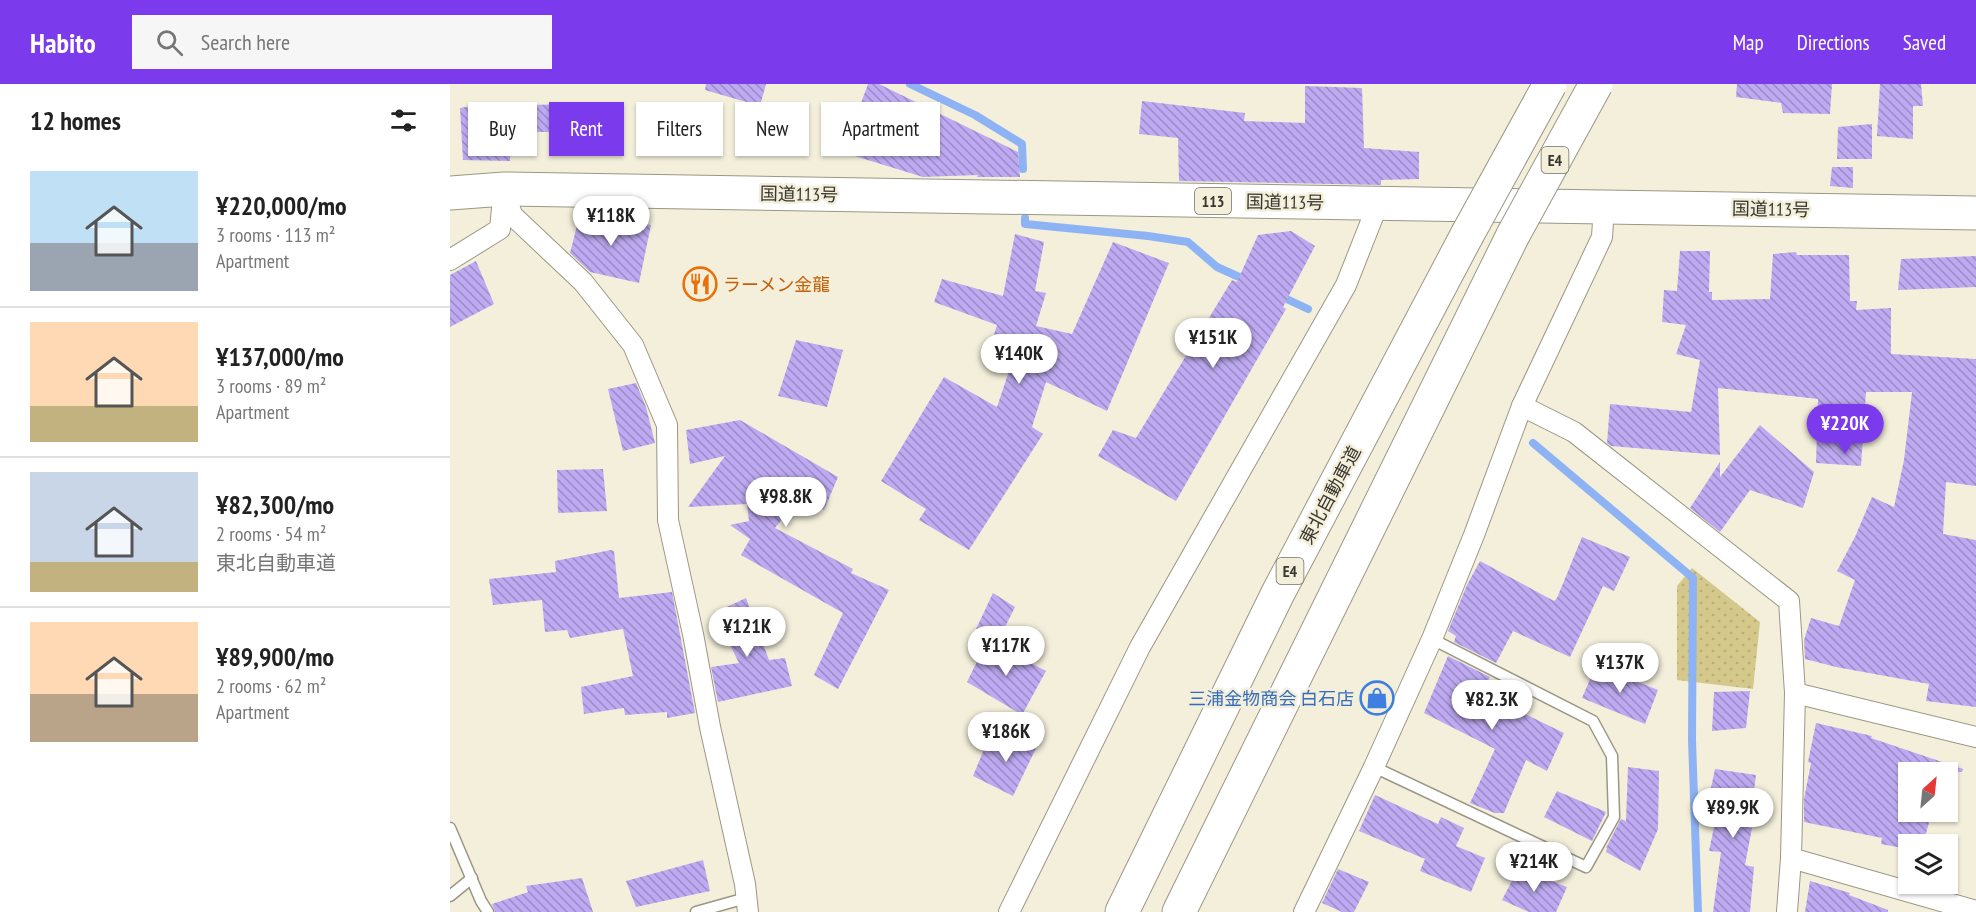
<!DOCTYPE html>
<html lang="en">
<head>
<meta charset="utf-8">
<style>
	:root { --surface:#fff; --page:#f6f6f6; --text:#222; --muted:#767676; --line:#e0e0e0; --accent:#7c3aed }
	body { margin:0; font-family:"PT Sans Narrow","Noto Sans JP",sans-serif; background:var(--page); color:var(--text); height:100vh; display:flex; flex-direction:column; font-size:22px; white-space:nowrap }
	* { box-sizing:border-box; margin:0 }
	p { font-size:20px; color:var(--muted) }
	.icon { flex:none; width:33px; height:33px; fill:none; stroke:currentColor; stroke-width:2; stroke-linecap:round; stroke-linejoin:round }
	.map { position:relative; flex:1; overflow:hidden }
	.sheet { display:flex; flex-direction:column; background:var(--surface); width:450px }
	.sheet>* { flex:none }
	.top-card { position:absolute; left:18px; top:18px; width:570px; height:54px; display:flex; gap:12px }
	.needle { width:39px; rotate:27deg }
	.controls { position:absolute; left:1448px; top:678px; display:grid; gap:12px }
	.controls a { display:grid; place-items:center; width:60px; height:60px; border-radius:0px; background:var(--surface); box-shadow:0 2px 4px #0004; font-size:30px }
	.price { position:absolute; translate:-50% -51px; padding:0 14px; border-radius:21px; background:#fff; color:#222; font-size:20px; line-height:39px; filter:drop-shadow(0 2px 3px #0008) }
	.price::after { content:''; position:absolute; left:50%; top:36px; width:18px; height:14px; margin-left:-9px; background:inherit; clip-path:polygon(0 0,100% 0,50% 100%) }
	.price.selected { background:var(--accent); color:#fff }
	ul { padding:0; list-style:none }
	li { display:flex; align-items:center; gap:18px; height:150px; padding:0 30px }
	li+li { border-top:2px solid var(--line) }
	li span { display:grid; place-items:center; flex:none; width:168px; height:120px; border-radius:0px; color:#555 }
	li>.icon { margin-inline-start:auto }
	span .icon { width:72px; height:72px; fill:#fffc; stroke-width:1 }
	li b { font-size:26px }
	h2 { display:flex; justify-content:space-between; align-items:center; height:72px; padding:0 30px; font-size:26px }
	.chip { padding:0 21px; border-radius:0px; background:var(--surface); box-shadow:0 2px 4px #0004; font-size:21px; line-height:54px }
	.chip.selected { background:var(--accent); color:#fff }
	header { display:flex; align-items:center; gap:36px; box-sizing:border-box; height:84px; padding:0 30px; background:var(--accent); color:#fff }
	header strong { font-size:28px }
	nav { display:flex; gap:33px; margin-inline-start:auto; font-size:21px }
	.search { width:420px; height:54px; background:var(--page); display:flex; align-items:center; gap:15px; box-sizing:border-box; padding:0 21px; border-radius:0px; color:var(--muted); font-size:22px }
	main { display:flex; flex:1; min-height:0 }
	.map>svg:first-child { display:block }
	.park { fill:url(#park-dots) }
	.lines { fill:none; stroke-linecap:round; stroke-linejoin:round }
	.stream { stroke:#8eb3f5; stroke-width:8 }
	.building { fill:url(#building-back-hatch) }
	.service-casing { stroke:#9a9784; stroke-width:13 }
	.minor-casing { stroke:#9a9784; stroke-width:22 }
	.trunk-casing { stroke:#9a9784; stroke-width:35 }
	.motorway-casing { stroke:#9a9784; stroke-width:35 }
	.service { stroke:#fff; stroke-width:10 }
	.minor { stroke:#fff; stroke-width:20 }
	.trunk { stroke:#fff; stroke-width:33 }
	.motorway { stroke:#fff; stroke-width:33 }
	.motorway-bridge-casing { stroke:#9a9784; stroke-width:35; stroke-linecap:butt }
	.motorway-bridge { stroke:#fff; stroke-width:33 }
	.labels { text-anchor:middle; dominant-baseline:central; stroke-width:5; stroke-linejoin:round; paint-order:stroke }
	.shield { fill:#f3efdb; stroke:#706e62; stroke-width:1.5 }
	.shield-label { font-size:16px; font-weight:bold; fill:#38362e }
	.street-label { font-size:18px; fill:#38362e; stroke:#f3efdb }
	.food-label { font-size:18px; fill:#c56008; stroke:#f3efdb; text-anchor:start }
	.shop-label { font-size:18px; fill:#366cbe; stroke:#f3efdb; text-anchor:end }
</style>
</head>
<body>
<header>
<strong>Habito</strong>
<div class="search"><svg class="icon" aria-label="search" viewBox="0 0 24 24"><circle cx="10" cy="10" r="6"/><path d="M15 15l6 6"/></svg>Search here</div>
<nav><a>Map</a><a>Directions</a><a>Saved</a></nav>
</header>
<main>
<section class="sheet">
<h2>12 homes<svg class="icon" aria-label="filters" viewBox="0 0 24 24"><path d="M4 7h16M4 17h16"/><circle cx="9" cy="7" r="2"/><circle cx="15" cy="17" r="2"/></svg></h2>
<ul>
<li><span style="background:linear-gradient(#bfe0f5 60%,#9aa5b1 0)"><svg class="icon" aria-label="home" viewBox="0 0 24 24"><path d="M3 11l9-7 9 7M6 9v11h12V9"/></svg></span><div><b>¥220,000/mo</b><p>3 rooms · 113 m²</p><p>Apartment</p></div></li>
<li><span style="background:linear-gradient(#ffd9b3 70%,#c2b280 0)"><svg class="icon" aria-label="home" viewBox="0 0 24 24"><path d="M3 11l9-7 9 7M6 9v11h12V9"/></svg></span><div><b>¥137,000/mo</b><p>3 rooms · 89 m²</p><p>Apartment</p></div></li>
<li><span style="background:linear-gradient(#c9d6e8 75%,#c2b280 0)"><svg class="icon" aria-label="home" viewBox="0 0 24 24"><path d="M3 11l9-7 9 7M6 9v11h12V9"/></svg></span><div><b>¥82,300/mo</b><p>2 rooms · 54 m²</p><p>東北自動車道</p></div></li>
<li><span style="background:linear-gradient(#ffd9b3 60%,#b9a48a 0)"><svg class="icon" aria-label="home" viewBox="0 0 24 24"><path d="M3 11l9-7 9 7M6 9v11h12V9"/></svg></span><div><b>¥89,900/mo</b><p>2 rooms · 62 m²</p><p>Apartment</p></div></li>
</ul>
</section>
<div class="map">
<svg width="1526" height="828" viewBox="0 0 1526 828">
	<defs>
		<pattern id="park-dots" width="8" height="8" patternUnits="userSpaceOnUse" patternTransform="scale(1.5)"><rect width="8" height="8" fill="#d5c88b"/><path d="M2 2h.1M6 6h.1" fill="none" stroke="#b8ac78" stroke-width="1.8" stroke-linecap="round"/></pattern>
		<pattern id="building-back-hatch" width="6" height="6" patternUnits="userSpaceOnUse" patternTransform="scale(1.5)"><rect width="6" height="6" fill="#beaaf2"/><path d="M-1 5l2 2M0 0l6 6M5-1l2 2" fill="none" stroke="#9b8bc4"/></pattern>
	</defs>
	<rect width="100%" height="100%" fill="#f3efdb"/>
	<polygon class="park" points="1242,484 1310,538 1303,605 1227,596 1227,502"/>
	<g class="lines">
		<g class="stream">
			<polyline points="460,0 525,31 572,60 573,85"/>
			<polyline points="575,134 575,140 698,152 738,158 767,183 798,197"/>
			<polyline points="828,211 858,225"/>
			<polyline points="1083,359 1243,494 1242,656 1248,828"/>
		</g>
	</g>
	<g class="building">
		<polygon points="256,0 316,0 310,22 255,6"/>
		<polygon points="418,0 429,0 568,68 570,93 527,93 528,91 473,93 395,69 408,19 411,19"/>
		<polygon points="1287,0 1382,0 1380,30 1333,29 1331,19 1286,13"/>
		<polygon points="1430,0 1471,0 1473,22 1463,22 1463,55 1427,52"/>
		<polygon points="855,2 912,4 914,64 969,68 969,95 931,96 931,101 729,97 728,54 689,50 692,17 795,29 794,37 855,39"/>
		<polygon points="32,20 36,38 61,35 60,77 13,76 10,24"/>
		<polygon points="124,20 126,48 78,48 79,21"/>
		<polygon points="1422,40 1422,75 1387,75 1388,43"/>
		<polygon points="1382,83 1403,83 1403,104 1380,102"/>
		<polygon points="130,130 201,141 189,199 140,188 120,169"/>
		<polygon points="841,147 865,162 833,223 836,225 726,417 648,372 663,346 686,354 782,196 787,198 808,151"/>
		<polygon points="565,150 594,158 585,207 596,209 586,242 622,250 663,158 719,179 657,327 596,298 582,343 593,350 519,466 469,436 476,425 431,397 494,293 547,323 567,263 542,257 547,241 484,218 492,195 553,212"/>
		<polygon points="1230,167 1260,167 1259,208 1262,208 1262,216 1320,215 1323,170 1346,168 1347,171 1399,171 1400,217 1407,217 1406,226 1441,224 1441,270 1526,275 1526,402 1496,398 1493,450 1526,456 1526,623 1476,617 1479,600 1386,583 1355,575 1354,556 1361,534 1389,542 1405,496 1387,487 1405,453 1422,413 1444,423 1454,376 1462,308 1416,308 1411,382 1366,379 1368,315 1268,304 1270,371 1161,362 1157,359 1160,320 1241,328 1250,276 1226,270 1236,241 1212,238 1214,206 1227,207"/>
		<polygon points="1526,172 1526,203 1448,206 1451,175"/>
		<polygon points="26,177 44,220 0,243 0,191"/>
		<polygon points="346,256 393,266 377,323 328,312"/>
		<polygon points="186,299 196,323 205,359 173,367 158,305"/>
		<polygon points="290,336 388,393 374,426 350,413 325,444 403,485 401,489 439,506 388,605 364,591 393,529 291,471 300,455 280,441 299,437 297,420 238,423 275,372 240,380 236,346"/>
		<polygon points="1310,341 1364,388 1353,424 1300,406 1270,448 1240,424 1270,378 1270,393"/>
		<polygon points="153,385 157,427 108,429 107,386"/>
		<polygon points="1132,453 1180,473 1164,507 1153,502 1120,573 1063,547 1046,579 1004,558 1006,552 998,547 1017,501 1030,477 1104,517 1107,514"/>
		<polygon points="161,466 164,467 169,514 222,508 245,629 217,634 217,628 175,631 174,624 134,630 131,603 183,592 173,545 120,554 117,546 95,548 92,516 43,521 39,495 106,488 105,477"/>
		<polygon points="543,509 565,523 549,555 526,545"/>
		<polygon points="296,514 319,576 335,574 342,602 268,618 261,583 289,579 264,529"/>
		<polygon points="537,557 596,587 572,631 517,598"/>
		<polygon points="998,572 1040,593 1034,604 1070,621 1067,626 1114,649 1097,687 1076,676 1054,729 1045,729 1020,719 1045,665 974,629"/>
		<polygon points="1146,581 1208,606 1195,640 1132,614"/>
		<polygon points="1300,607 1296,644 1262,647 1264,608"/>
		<polygon points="1366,639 1422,652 1421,654 1513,685 1512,688 1458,688 1458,730 1480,735 1473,760 1458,760 1458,765 1431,760 1432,754 1354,738 1354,715 1361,679 1358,678"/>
		<polygon points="568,647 590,656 563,712 523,692 537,658 559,669"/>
		<polygon points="1178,683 1209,687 1208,745 1190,787 1156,768 1157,764 1156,764 1171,735 1176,737"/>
		<polygon points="1265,685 1306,691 1299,744 1302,744 1295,781 1304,783 1300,828 1263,828 1271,768 1259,767 1269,719 1258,718"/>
		<polygon points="1107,707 1156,728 1142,757 1094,733"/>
		<polygon points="925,711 988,740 991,733 1014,744 1006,762 1035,774 1021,808 970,787 975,775 909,747"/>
		<polygon points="253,776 260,807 186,823 176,797"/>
		<polygon points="888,785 919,798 904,828 892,828 872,819"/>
		<polygon points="1067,787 1077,791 1078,788 1117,803 1106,828 1079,828 1052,816"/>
		<polygon points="132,794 143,828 45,828 42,820 78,808 76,802"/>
		<polygon points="1360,797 1400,809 1399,811 1438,826 1438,828 1355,828"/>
	</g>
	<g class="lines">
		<g class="service-casing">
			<g id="service">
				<polyline points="924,683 1136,783 1164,733 1162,672 1143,637 982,555"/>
				<polyline points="0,744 31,817 38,828"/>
				<polyline points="0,812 22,794"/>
				<polyline points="246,828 296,814"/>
			</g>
		</g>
		<g class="minor-casing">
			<g id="minor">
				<polyline points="54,105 62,131 133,198 183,261 217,341 218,436 243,550 260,643 295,800 298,828"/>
				<polyline points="0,176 50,145 53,114"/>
				<polyline points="1072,322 1124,348 1339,517 1345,609 1341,774 1337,828"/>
				<polyline points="1345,609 1526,653"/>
				<polyline points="1341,774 1526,827"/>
				<polyline points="559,828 690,563 896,201 928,120"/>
				<polyline points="854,828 924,683 982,555 1024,451 1072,322 1152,153 1154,122"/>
			</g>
		</g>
		<g class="trunk-casing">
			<polyline id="trunk" points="0,109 54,105 1526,129"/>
		</g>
		<g class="motorway-casing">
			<g id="motorway">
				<polyline points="672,828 828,509 1017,151"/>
				<polyline points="729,828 1063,151"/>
			</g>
		</g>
		<use href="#service" class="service"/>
		<use href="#minor" class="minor"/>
		<use href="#trunk" class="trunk"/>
		<use href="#motorway" class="motorway"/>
		<g class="motorway-bridge-casing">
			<g id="motorway-bridge">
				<polyline points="1017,151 1100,0"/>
				<polyline points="1063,151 1146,0"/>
			</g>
		</g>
		<use href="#motorway-bridge" class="motorway-bridge"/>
	</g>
	<defs>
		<g id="restaurant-ring" transform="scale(1.725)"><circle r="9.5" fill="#f3efdb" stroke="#e8710a" stroke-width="1.5"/><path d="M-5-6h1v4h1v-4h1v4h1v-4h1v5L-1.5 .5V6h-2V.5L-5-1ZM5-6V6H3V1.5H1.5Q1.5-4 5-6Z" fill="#e8710a"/></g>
		<g id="shop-ring" transform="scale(1.725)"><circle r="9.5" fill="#f3efdb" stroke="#3f7fe0" stroke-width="1.5"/><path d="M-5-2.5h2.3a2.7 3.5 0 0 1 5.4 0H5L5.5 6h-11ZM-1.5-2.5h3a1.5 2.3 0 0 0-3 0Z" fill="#3f7fe0"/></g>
	</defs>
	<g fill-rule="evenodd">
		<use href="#restaurant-ring" x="250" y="200"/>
		<use href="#shop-ring" x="927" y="614"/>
	</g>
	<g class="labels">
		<g class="shield">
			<rect x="1091.5" y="63" width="27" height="26" rx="4.5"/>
			<rect x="745" y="104" width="36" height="26" rx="4.5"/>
			<rect x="826.5" y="474" width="27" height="26" rx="4.5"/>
		</g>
		<g class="shield-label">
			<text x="1105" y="76">E4</text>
			<text x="763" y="117">113</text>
			<text x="840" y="487">E4</text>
		</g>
		<g class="street-label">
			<text transform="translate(349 110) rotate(1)">国道113号</text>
			<text transform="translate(835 118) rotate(1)">国道113号</text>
			<text transform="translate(1321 125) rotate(1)">国道113号</text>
			<text transform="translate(880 411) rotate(-62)">東北自動車道</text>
		</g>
		<g class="food-label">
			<text x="273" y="200">ラーメン金龍</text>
		</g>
		<g class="shop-label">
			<text x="904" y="614">三浦金物商会 白石店</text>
		</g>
	</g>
</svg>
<div class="controls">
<a><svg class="needle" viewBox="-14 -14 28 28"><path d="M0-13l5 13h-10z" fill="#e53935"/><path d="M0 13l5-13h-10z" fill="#767676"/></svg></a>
<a><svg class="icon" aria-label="layers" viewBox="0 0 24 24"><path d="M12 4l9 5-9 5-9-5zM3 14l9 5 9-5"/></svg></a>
</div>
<b class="price" style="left:161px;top:163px">¥118K</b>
<b class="price" style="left:763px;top:285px">¥151K</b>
<b class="price" style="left:569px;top:301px">¥140K</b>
<b class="price selected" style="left:1395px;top:371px">¥220K</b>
<b class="price" style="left:336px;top:444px">¥98.8K</b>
<b class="price" style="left:297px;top:574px">¥121K</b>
<b class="price" style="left:556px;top:593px">¥117K</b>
<b class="price" style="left:1170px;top:610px">¥137K</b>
<b class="price" style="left:1042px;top:647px">¥82.3K</b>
<b class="price" style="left:556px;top:679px">¥186K</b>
<b class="price" style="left:1283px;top:755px">¥89.9K</b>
<b class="price" style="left:1084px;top:809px">¥214K</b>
<div class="top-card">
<a class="chip">Buy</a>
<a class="chip selected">Rent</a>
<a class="chip">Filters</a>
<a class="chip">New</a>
<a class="chip">Apartment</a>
</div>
</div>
</main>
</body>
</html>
